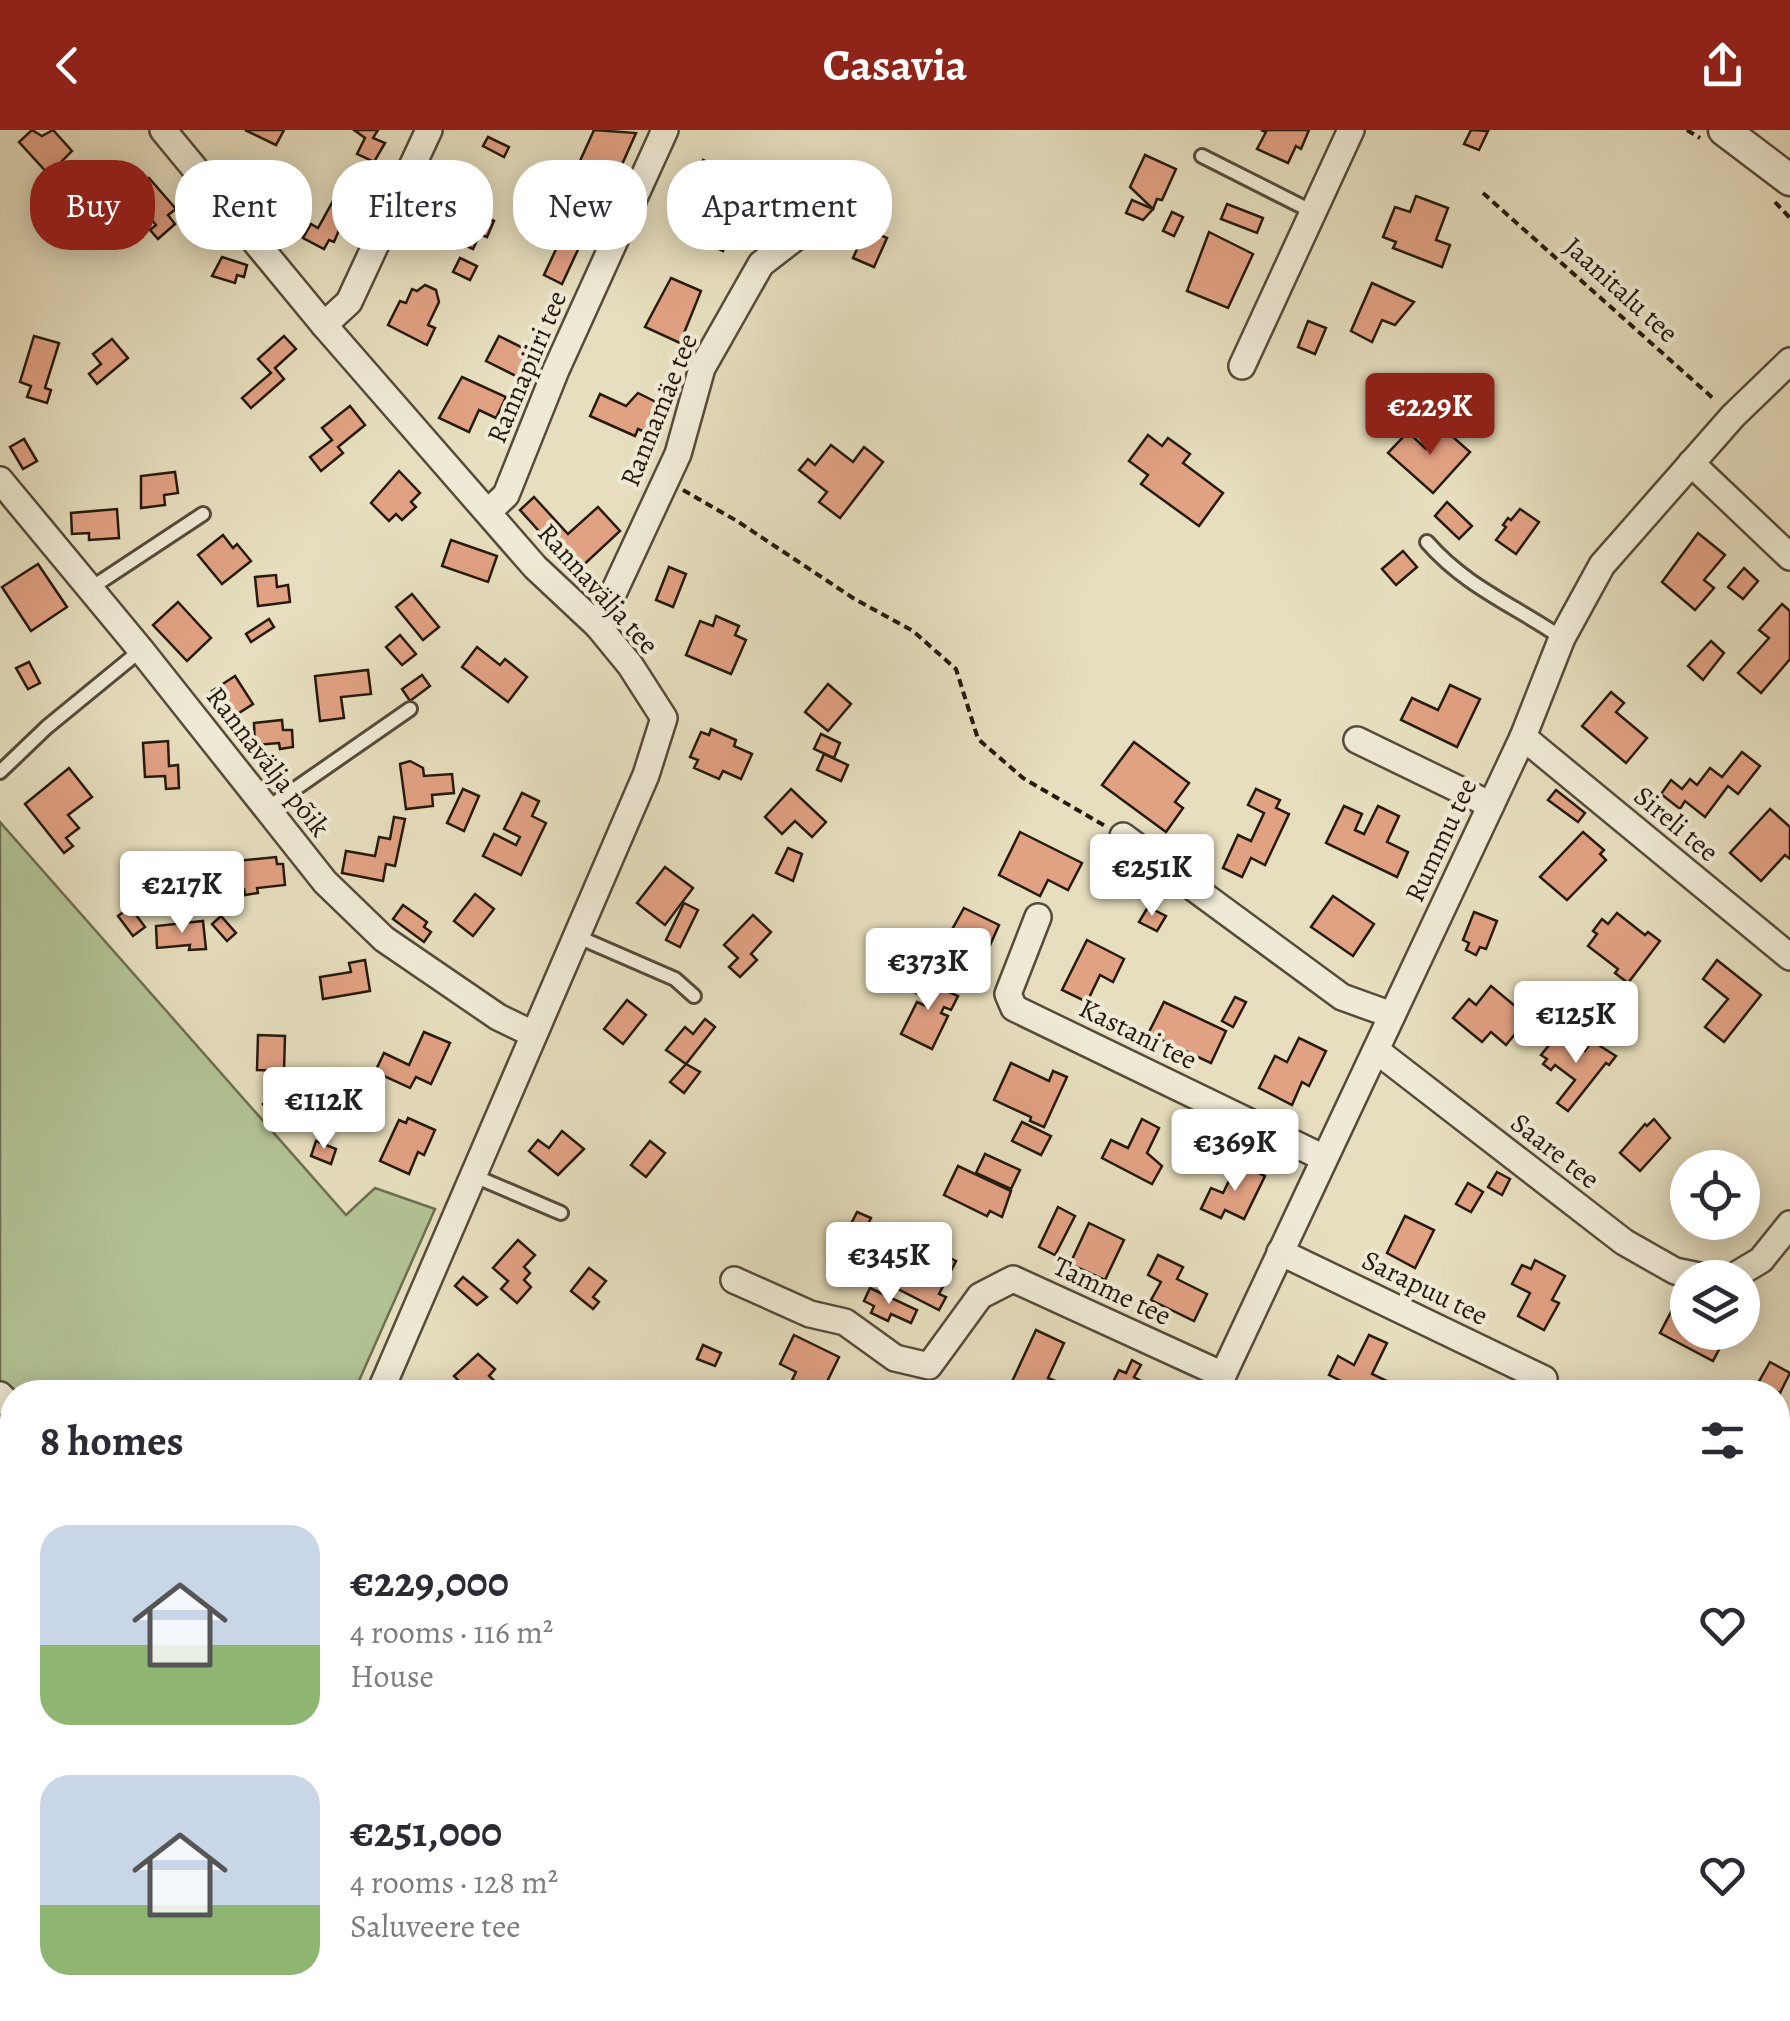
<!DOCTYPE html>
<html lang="en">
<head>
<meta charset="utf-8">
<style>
	:root { --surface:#fff; --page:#f7f7f7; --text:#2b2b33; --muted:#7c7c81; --accent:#8f2418 }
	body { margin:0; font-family:Alegreya,serif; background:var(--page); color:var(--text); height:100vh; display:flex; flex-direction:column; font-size:38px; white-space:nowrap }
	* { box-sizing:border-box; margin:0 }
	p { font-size:32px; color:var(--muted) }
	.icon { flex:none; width:55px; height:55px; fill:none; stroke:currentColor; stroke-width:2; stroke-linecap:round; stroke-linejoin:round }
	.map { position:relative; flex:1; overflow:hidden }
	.panel { position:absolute; left:0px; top:1250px; width:1790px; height:642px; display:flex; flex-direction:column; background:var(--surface); border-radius:40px 40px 0 0; box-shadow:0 5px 25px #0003 }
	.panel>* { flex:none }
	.banner { position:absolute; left:30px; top:30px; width:1000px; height:90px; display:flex; gap:20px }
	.fabs { position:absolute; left:1670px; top:1020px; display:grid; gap:20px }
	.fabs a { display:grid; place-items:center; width:90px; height:90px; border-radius:50%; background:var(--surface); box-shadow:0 5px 25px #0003; font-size:50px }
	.price { position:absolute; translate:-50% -85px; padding:0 22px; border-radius:10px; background:#fff; color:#222; font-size:32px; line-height:65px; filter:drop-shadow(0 2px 5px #0008) }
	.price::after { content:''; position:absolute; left:50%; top:60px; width:30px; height:22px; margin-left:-15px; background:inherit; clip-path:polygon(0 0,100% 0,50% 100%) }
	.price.selected { background:var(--accent); color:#fff }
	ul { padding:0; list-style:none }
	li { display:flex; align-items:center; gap:30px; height:250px; padding:0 40px }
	li span { display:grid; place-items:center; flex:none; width:280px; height:200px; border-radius:30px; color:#555 }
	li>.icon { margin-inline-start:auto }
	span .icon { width:120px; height:120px; fill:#fffc; stroke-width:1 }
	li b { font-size:42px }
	h2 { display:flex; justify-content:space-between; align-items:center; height:120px; padding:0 40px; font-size:42px }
	.pill { padding:0 35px; border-radius:40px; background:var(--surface); box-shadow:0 5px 25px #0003; font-size:35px; line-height:90px }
	.pill.selected { background:var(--accent); color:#fff }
	header { display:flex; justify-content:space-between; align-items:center; height:130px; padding:0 40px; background:var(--accent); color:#fff; font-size:45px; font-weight:700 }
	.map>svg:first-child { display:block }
	.green { fill:#b2c294; stroke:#6c6e51; stroke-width:2.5 }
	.building { fill:#e1a183; stroke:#261a0e; stroke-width:2.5 }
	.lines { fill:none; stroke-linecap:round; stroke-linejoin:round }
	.service-casing { stroke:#564b3a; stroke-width:18 }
	.minor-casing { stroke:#564b3a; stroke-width:30 }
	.tertiary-casing { stroke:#564b3a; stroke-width:35 }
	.path { stroke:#261a0e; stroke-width:4; stroke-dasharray:8 5; stroke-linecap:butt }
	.service { stroke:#efead5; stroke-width:12 }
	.minor { stroke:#efead5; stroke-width:25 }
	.tertiary { stroke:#efead5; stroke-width:30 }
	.labels { text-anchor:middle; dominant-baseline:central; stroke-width:8; stroke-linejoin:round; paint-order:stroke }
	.street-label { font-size:28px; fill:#261a0e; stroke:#efead5 }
</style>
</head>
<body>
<header><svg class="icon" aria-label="back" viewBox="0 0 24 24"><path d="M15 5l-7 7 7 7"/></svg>Casavia<svg class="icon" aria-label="share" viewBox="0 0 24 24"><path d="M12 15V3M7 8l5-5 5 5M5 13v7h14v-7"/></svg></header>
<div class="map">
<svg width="1790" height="1891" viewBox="0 0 1790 1891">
	<rect width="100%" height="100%" fill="#e6debe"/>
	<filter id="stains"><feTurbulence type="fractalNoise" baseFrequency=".002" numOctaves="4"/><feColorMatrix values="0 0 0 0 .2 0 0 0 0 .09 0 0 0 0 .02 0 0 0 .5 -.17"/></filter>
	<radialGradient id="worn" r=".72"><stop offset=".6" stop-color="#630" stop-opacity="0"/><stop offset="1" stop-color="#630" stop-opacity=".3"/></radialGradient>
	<polygon class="green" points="0,692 346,1085 375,1058 435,1079 354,1262 12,1262 12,1880 103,1880 97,1891 0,1891"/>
	<g class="building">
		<polygon points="32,0 42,6 53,0 72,21 62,31 75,45 61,58 19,12"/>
		<polygon points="245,0 284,0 276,15"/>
		<polygon points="354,0 378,0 373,8 385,13 374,32 357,24 365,8"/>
		<polygon points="594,0 636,3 611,59 575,42"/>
		<polygon points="1261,0 1309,0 1301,19 1296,16 1288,33 1257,19 1266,2"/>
		<polygon points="1471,0 1488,1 1479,20 1464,14"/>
		<polygon points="488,7 509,17 504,27 483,16"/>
		<polygon points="1145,25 1176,39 1162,70 1157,69 1153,79 1130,57"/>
		<polygon points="703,30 722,39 726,32 749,43 736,70 727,66 711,99 730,107 723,121 678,99 684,87 687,88 704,54 694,49"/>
		<polygon points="149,48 176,79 168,85 175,94 158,109 150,100 156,95 130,64"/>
		<polygon points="1416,66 1448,78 1436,110 1450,115 1442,137 1393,118 1396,112 1383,107 1395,77 1410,82"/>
		<polygon points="1132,70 1153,79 1143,90 1126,83"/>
		<polygon points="333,71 348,79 334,112 329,110 324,119 303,108 311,94 318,98"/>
		<polygon points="1227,74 1263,88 1257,103 1221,89"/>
		<polygon points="474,82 494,91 487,107 480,104 473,119 443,105 452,85 469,92"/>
		<polygon points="1172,82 1183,87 1174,106 1163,101"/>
		<polygon points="866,99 887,108 874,137 853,128"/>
		<polygon points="564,102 582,111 562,154 544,145"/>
		<polygon points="1209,102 1253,124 1228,178 1187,161"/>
		<polygon points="222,127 247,135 244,147 237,145 235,153 212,146"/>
		<polygon points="460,128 477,136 470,150 453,142"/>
		<polygon points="671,148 701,161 680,213 645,197"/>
		<polygon points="1372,153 1414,172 1395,195 1382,190 1372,212 1351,201"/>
		<polygon points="425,155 436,160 439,172 428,195 435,198 427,215 388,195 400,171 406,173 412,159 417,161"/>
		<polygon points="1308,191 1326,198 1315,224 1298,217"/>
		<polygon points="34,206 59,213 45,258 51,260 47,273 27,267 31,256 20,252"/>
		<polygon points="284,206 296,219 275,238 284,249 251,278 242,268 271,243 258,229"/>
		<polygon points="499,206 535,224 522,249 486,231"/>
		<polygon points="112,209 128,228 97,254 89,244 101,234 93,224"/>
		<polygon points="462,247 506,267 496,288 479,280 469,302 439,288"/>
		<polygon points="638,263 656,272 651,283 660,287 652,305 638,299 635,306 590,286 600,264 626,276"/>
		<polygon points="350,276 365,295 338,317 343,323 321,341 310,327 332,310 322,298"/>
		<polygon points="1444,299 1470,322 1433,363 1388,323 1408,302 1426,319"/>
		<polygon points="1148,305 1162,316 1168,308 1190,324 1183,333 1223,363 1199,396 1141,354 1148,345 1129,331"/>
		<polygon points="24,309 37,331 23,339 10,317"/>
		<polygon points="831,315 853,332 864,317 883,332 840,388 819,372 827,362 799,340 808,329 815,335"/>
		<polygon points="399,341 420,363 411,372 416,377 402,390 396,384 389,391 371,373"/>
		<polygon points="175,342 178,363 164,365 165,375 141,378 141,346"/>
		<polygon points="534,367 568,404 598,377 620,401 576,442 520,380"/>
		<polygon points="1447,372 1472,396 1459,409 1435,386"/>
		<polygon points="117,379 119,408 89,410 89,403 72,404 71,383"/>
		<polygon points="1520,379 1539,392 1516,424 1496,410 1506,397 1503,395 1508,388 1511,390"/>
		<polygon points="1698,403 1725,425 1704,450 1714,458 1695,480 1662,452"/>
		<polygon points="223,405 233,418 237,414 251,431 222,454 198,425"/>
		<polygon points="451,410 497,426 488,452 442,436"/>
		<polygon points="1403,421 1417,437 1396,455 1382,439"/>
		<polygon points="38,434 67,477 31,501 2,457"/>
		<polygon points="669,437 686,444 673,477 656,470"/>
		<polygon points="1744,438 1758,451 1743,469 1728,457"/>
		<polygon points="276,445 277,457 288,455 290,472 258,476 255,447"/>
		<polygon points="412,464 439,497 423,510 396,477"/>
		<polygon points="178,472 211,508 187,531 153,495"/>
		<polygon points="1782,474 1790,481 1790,529 1761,563 1738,543 1769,508 1759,500"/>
		<polygon points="716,486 739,496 735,505 746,510 731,544 686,525 700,491 713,496"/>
		<polygon points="269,489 274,497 251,512 246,504"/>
		<polygon points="400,505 416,524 402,535 386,517"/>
		<polygon points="1711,511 1724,523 1703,550 1688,536"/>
		<polygon points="477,517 500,535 505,529 527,547 508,572 462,537"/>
		<polygon points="29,532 40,553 28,559 16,538"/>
		<polygon points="368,540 371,564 341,567 344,588 320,591 315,546"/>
		<polygon points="422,545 430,556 410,571 402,559"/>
		<polygon points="235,546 253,574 231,588 212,561"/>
		<polygon points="828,554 851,574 828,601 805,582"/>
		<polygon points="1450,555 1480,569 1457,617 1401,590 1412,568 1438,580"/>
		<polygon points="1611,562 1624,573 1616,582 1647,608 1626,633 1582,596"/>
		<polygon points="282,590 283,600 292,600 293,617 280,619 279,613 255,615 254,593"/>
		<polygon points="711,599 736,610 734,616 752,624 741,649 723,641 719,649 694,638 698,630 690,627 701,602 709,605"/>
		<polygon points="821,604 840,613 834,628 814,619"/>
		<polygon points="168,611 169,636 178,635 179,658 166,659 165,646 145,647 143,613"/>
		<polygon points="1134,612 1189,653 1175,672 1183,678 1166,702 1102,655"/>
		<polygon points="1742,622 1760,636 1738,664 1728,656 1705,687 1685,671 1680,679 1661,664 1671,650 1682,659 1690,649 1697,655 1710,638 1722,647"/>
		<polygon points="824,624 848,635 841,651 817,640"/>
		<polygon points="410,631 423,638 424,646 452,644 454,663 432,665 433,676 406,679 400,634"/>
		<polygon points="69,638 92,667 68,685 79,698 66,708 73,716 64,723 25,674"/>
		<polygon points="463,659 479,666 464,701 447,693"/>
		<polygon points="791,659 826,692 812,707 795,691 782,704 765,687"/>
		<polygon points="1256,659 1280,670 1276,678 1289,684 1265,735 1251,728 1242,747 1223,738 1238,705 1251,711 1264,683 1248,675"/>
		<polygon points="1556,660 1585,683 1578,692 1548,670"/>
		<polygon points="522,663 539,671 532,686 546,693 521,745 483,726 494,704 516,715 520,707 504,699"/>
		<polygon points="1344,676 1362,684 1355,700 1364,704 1378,676 1399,686 1387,712 1408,722 1397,747 1326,713"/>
		<polygon points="1770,679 1790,697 1790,729 1785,725 1761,751 1730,723"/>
		<polygon points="394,687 405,689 395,736 386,734 383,751 342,743 346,721 375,726 379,707 390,709"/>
		<polygon points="1020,702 1082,733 1068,760 1048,750 1040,766 999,745"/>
		<polygon points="1583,702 1604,720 1600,724 1606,730 1567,770 1540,747"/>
		<polygon points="788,718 802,724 793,751 776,743"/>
		<polygon points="276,727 277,734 283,734 285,755 257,758 258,763 245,765 244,759 219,761 217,733"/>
		<polygon points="665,737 693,758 665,795 637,773"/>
		<polygon points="475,764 494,779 473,806 454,791"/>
		<polygon points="1333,766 1374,794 1353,826 1311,797"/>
		<polygon points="684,773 698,780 680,817 666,810"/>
		<polygon points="403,775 427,792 424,797 431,802 424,812 393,789"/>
		<polygon points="130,777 145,797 133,806 118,786"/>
		<polygon points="1148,777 1166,786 1157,801 1139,792"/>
		<polygon points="964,778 999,795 987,822 980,818 977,826 974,824 963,846 934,832"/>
		<polygon points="1474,782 1497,791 1486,819 1480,817 1476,825 1466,820 1469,813 1463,810"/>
		<polygon points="1617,783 1645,805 1648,802 1660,811 1628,853 1615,843 1618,839 1588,816 1597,804 1593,801 1602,789 1608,794"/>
		<polygon points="753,785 771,802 751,824 757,830 740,847 729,837 738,828 724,815"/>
		<polygon points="221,786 236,803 227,811 212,794"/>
		<polygon points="203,791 206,819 189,820 190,815 157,818 156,796"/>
		<polygon points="1087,810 1124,829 1113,852 1100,845 1087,872 1062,860"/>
		<polygon points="365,830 370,861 323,869 320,847 351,842 349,833"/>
		<polygon points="1717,830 1761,865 1724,912 1705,897 1728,869 1703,849"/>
		<polygon points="912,845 958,866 951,880 944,877 941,883 948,886 932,919 901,904 917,872 928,877 932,871 906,858"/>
		<polygon points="1491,856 1532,890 1540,880 1548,886 1531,907 1520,898 1506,915 1491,902 1482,912 1453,888 1469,869 1476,875"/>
		<polygon points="1235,867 1246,872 1233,897 1222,891"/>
		<polygon points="627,870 646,885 623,914 604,899"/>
		<polygon points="1164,872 1226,901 1211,933 1148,904"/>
		<polygon points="705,889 715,897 686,934 666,920 685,897 693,904"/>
		<polygon points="424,902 450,913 431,954 416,947 410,958 375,942 384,923 409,935"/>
		<polygon points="258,905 285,906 284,941 257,940"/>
		<polygon points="1566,906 1585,921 1592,911 1616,926 1609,935 1606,933 1568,981 1557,973 1575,950 1555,935 1551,940 1543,934 1547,929 1541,925 1555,908 1561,912"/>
		<polygon points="1299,908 1326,921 1309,956 1302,952 1292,975 1259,958 1275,926 1287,932"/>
		<polygon points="1011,933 1049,951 1053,941 1067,947 1044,997 1030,991 1031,987 994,970"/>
		<polygon points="686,934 700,942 684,963 670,952"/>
		<polygon points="279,960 299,983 284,997 263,974"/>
		<polygon points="408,988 435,1000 424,1025 418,1022 409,1044 380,1031 399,990 406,993"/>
		<polygon points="1142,989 1159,998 1147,1023 1162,1036 1152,1054 1102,1028 1111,1010 1128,1018"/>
		<polygon points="1654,989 1670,1008 1640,1041 1620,1023 1645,994 1647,996"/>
		<polygon points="1022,992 1051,1006 1041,1025 1012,1011"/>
		<polygon points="562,1001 584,1019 558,1045 529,1021 538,1010 549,1018"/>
		<polygon points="316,1011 336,1019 331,1034 311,1026"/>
		<polygon points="650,1011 665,1023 646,1047 631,1035"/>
		<polygon points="985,1024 1020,1040 1011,1059 976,1043"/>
		<polygon points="1238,1033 1265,1046 1244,1089 1225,1080 1221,1088 1201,1079 1211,1058 1223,1063"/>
		<polygon points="958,1036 1011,1061 1002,1087 990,1081 987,1086 944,1065"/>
		<polygon points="1497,1042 1510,1049 1502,1065 1488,1057"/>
		<polygon points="1468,1053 1483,1062 1471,1082 1456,1074"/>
		<polygon points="1058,1077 1075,1086 1055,1125 1039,1117"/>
		<polygon points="857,1082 871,1088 862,1107 848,1100"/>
		<polygon points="1405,1086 1434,1100 1415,1138 1387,1123"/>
		<polygon points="1089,1093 1124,1110 1105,1150 1070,1134"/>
		<polygon points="518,1110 535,1125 524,1137 530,1143 524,1150 531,1157 517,1173 501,1159 508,1151 493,1138"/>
		<polygon points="917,1111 956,1131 939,1164 946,1167 939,1180 894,1157"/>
		<polygon points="1158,1125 1183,1137 1177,1149 1207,1164 1194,1191 1151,1170 1161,1152 1148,1145"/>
		<polygon points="1535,1130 1565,1146 1552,1170 1559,1173 1544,1200 1518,1186 1530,1163 1512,1154 1522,1135 1531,1139"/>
		<polygon points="589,1138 606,1151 593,1167 599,1172 593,1179 571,1161"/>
		<polygon points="463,1147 487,1167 477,1175 455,1156"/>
		<polygon points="870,1158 917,1180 911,1193 891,1184 888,1191 871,1183 874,1176 864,1171"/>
		<polygon points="1672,1180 1688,1188 1688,1202 1715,1202 1725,1208 1713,1231 1660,1203"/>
		<polygon points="1036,1200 1064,1213 1048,1248 1058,1252 1053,1262 1019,1262 1009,1258"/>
		<polygon points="794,1205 839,1227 822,1262 792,1250 796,1242 780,1234"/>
		<polygon points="1369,1205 1387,1213 1372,1244 1389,1252 1383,1262 1364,1262 1329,1245 1338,1226 1354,1235"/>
		<polygon points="703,1215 721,1223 715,1236 697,1229"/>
		<polygon points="478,1224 495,1239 489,1246 498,1254 491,1262 462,1262 455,1256 459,1251 454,1246"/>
		<polygon points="1132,1230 1141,1235 1134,1247 1161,1262 1108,1262 1119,1240 1126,1243"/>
		<polygon points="1770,1232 1790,1243 1778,1267 1778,1262 1753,1262"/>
		<polygon points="1778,1290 1790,1292 1790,1334 1786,1336 1778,1332"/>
		<polygon points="769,1880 839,1880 834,1891 783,1891 783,1888 768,1886"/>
		<polygon points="998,1880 1025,1880 1024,1883 1030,1886 1028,1891 993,1891"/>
		<polygon points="1338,1880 1362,1880 1357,1891 1333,1891"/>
	</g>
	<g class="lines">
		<g class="service-casing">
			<g id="service">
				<polyline points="1202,26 1313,82"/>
				<path d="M 1427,412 C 1466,457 1514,475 1562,508"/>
				<polyline points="91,458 203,384"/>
				<polyline points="0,642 47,597 141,520"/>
				<polyline points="266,679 410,579"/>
				<polyline points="576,806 675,849 694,866"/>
				<polyline points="472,1045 561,1083"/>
				<polyline points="243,1880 263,1891"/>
			</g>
		</g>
		<g class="minor-casing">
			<g id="minor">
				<polyline points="163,0 324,195 535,437 598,496 630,535 664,588 646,645 380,1262"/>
				<polyline points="324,195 349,172 429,0"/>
				<polyline points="1242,236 1351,0"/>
				<polyline points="1691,333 1790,427"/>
				<polyline points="0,350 141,520 325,752 384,809 498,887 533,904"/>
				<polyline points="488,382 506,365 556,240 665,0"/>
				<polyline points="598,496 678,324 702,238 761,134 800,104"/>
				<polyline points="1523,607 1790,827"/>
				<polyline points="1357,610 1491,675"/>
				<polyline points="1123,706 1342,867 1392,885"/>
				<polyline points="1038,787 1008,864 1014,878 1324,1028"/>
				<polyline points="1377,921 1624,1112 1675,1141 1709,1148"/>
				<polyline points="1280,1122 1544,1249"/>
				<polyline points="1731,1148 1761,1130 1790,1094"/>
				<polyline points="734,1150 810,1184 845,1192 895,1228 929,1236 980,1166 1013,1149 1223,1245"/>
				<polyline points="1215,1262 1523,607 1562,508 1602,435 1733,286 1790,231"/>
				<polyline points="0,1265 12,1277"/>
				<polyline points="654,1880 679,1891"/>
				<polyline points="1126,1880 1127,1891"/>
				<polyline points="122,1891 127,1880"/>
				<polyline points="569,1891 574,1880"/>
				<polyline points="877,1891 882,1880"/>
				<polyline points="1238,1891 1243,1880"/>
			</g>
		</g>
		<g class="tertiary-casing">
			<polyline id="tertiary" points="1724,0 1790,50"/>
		</g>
		<g class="path">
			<polyline points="1687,0 1700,8"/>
			<polyline points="1483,63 1715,270"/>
			<polyline points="1775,72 1790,88"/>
			<polyline points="683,360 737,391 853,468 913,501 956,539 978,609 1023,648 1105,696"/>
			<polyline points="1559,1880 1567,1891"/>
		</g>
		<use href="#service" class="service"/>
		<use href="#minor" class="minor"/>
		<use href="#tertiary" class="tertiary"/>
	</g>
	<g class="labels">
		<g class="street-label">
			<text transform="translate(1621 160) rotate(42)">Jaanitalu tee</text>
			<text transform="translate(527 237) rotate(-67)">Rannapiiri tee</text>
			<text transform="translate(659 280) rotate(-68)">Rannamäe tee</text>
			<text transform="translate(598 459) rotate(48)">Rannavälja tee</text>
			<text transform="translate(268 632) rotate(52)">Rannavälja põik</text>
			<text transform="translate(1676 694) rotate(40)">Sireli tee</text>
			<text transform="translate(1441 710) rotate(-65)">Rummu tee</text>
			<text transform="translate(1138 904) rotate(26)">Kastani tee</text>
			<text transform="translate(1555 1021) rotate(38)">Saare tee</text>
			<text transform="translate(1425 1158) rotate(26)">Sarapuu tee</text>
			<text transform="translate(1112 1161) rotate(25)">Tamme tee</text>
		</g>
	</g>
	<rect width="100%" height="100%" filter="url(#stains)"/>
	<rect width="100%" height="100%" fill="url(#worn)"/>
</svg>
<div class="fabs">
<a><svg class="icon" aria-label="locate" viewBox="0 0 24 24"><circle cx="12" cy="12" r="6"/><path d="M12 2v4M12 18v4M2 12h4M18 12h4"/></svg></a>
<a><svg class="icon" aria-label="layers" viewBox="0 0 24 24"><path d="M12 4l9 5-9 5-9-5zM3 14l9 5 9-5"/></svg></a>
</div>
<b class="price selected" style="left:1430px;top:328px">€229K</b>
<b class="price" style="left:1152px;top:789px">€251K</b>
<b class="price" style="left:182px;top:806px">€217K</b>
<b class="price" style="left:928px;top:883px">€373K</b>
<b class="price" style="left:1576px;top:936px">€125K</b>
<b class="price" style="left:324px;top:1022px">€112K</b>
<b class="price" style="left:1235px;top:1064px">€369K</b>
<b class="price" style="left:889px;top:1177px">€345K</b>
<div class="banner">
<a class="pill selected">Buy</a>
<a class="pill">Rent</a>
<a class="pill">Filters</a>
<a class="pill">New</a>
<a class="pill">Apartment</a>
</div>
<section class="panel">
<h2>8 homes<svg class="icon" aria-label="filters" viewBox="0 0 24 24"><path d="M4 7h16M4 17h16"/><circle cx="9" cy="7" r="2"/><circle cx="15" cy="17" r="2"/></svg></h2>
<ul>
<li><span style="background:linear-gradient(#c9d6e8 60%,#8fb573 0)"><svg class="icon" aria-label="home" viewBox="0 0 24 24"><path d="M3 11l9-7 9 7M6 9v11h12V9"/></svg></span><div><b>€229,000</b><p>4 rooms · 116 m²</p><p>House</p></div><svg class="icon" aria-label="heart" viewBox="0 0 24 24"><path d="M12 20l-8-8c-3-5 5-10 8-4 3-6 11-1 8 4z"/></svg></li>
<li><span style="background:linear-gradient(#c9d6e8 65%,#8fb573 0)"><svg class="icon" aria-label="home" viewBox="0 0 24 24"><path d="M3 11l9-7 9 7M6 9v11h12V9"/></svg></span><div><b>€251,000</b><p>4 rooms · 128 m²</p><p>Saluveere tee</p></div><svg class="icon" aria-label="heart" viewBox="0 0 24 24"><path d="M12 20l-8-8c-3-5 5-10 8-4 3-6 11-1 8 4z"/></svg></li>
</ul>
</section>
</div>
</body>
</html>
